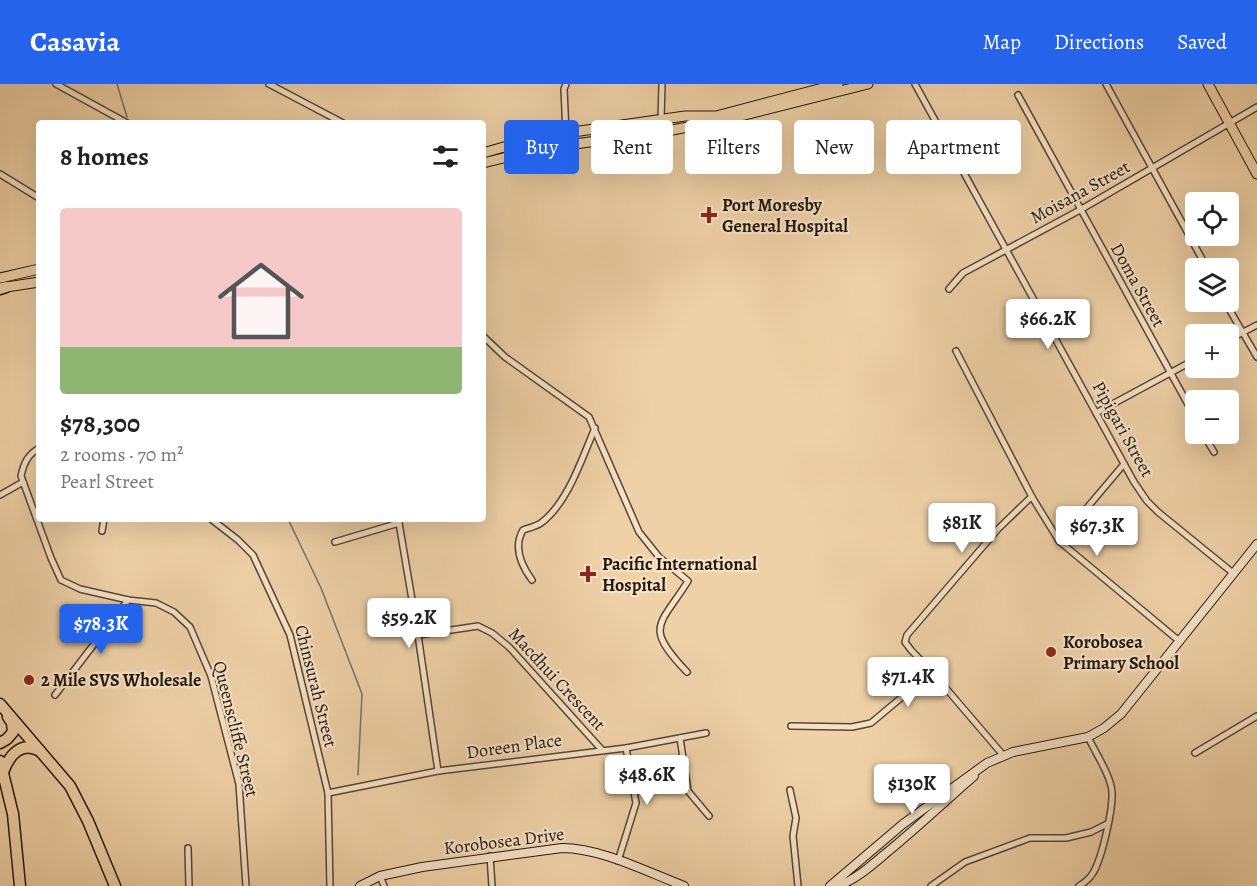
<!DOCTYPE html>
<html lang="en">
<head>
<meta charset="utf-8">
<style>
	:root { --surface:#fff; --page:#f6f6f6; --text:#222; --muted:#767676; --line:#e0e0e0; --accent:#2563eb }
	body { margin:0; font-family:Alegreya,serif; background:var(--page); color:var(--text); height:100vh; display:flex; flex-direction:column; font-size:22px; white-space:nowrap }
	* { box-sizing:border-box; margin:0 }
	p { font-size:20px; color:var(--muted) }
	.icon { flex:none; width:33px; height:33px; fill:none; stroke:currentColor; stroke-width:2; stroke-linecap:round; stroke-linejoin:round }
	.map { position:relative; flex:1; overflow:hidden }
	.details { position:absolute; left:36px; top:36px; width:450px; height:402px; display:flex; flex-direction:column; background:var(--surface); border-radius:6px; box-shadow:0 6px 24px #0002 }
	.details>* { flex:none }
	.guide { position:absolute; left:504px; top:36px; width:570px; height:54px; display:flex; gap:12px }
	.controls { position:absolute; left:1185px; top:108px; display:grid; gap:12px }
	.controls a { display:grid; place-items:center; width:54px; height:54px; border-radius:6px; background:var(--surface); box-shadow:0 6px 24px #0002; font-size:30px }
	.price { position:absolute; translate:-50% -51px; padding:0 14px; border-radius:6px; background:#fff; color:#222; font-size:20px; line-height:39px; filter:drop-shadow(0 2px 3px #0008) }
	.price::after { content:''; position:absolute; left:50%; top:36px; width:18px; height:14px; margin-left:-9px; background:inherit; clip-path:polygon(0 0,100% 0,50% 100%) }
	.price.current { background:var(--accent); color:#fff }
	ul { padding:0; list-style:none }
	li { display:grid; align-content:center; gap:12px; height:318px; padding:0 24px }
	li+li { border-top:2px solid var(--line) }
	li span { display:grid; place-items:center; height:186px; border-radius:6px; color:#555 }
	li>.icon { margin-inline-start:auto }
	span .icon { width:108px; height:108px; fill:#fffc; stroke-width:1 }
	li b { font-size:26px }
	h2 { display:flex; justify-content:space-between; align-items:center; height:72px; padding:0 24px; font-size:26px }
	.chip { padding:0 21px; border-radius:6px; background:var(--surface); box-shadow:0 6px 24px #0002; font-size:21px; line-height:54px }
	.chip.current { background:var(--accent); color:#fff }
	header { display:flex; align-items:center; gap:36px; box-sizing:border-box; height:84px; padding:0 30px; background:var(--accent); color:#fff }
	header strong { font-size:28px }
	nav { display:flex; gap:33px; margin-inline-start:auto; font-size:21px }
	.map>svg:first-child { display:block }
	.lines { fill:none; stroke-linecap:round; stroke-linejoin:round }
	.stream { stroke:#6c766e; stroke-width:1.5 }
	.street-casing { stroke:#574633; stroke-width:8 }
	.secondary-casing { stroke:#24170c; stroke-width:10 }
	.primary-casing { stroke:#24170c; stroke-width:11 }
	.highway-casing { stroke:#24170c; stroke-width:13 }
	.street { stroke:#f5e1c6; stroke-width:5 }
	.secondary { stroke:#f5e1c6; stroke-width:8 }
	.primary { stroke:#efd1a7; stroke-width:9 }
	.highway { stroke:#efd1a7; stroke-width:10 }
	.poi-dot { fill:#8f2418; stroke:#f5e1c6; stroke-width:2 }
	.labels { text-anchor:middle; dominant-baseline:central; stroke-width:4.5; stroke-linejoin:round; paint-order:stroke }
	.street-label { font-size:18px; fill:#24170c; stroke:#f5e1c6 }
	.poi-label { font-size:18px; font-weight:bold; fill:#24170c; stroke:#f5e1c6; text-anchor:start }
</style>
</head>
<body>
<header>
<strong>Casavia</strong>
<nav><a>Map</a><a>Directions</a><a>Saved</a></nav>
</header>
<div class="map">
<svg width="1257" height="802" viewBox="0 0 1257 802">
	<rect width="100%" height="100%" fill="#efd1a7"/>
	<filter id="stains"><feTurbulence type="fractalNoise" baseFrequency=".00333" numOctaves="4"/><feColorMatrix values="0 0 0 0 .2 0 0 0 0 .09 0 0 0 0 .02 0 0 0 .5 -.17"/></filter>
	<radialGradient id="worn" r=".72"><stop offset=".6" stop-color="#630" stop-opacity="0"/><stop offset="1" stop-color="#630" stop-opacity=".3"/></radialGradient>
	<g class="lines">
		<g class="stream">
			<polyline points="117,0 127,33"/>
			<polyline points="288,435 321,504 362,610 358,691"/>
		</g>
		<g class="street-casing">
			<g id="street">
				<polyline points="56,0 127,39"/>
				<polyline points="269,0 343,39"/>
				<polyline points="566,0 564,5 566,49"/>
				<polyline points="915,0 1134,398 1147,417 1158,428 1233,489"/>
				<polyline points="1106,0 1207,184"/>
				<polyline points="1018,11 1196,335"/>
				<polyline points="661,36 662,0"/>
				<polyline points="0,90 39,114"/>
				<polyline points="949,205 963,189 1080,126 1257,23"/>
				<polyline points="1225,218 1257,273"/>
				<path d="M 483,252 L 505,273 L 589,333 L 639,448 L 659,473 L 688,497 C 660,542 643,542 687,588"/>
				<polyline points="1228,256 1257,241"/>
				<polyline points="956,267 1032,413"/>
				<polyline points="1096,329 1196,275"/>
				<polyline points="1203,350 1214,368"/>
				<path d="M 39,364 C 28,371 24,378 21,392 L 51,474 L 61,496 L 80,505 L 128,516 L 156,519 L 174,528 L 190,543 L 211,592 L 239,700 L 246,802"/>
				<polyline points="1124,380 1059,457 1178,556"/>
				<polyline points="0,411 23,398"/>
				<polyline points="211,435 238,456 253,471 290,551 328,709 330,802"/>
				<polyline points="396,435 399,439 418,551 438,687"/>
				<polyline points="102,447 104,435"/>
				<polyline points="335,458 399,439"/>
				<path d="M 532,496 C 521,481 513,463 523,446 C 529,444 537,442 541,439 C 568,419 582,374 595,344"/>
				<polyline points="418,551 478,542 492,549 509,563 602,666"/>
				<polyline points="932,588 911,566 905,558 907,551 998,445 1029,415 1032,413 1059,457"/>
				<polyline points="55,611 128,516"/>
				<polyline points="791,642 852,643 871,639 932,588 1003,671"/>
				<polyline points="680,654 688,707 709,732"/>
				<polyline points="1195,669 1257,632"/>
				<polyline points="790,706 796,734 793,752 798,802"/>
				<polyline points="328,709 438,687 626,664 706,649"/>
				<polyline points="188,764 189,802"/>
				<polyline points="490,772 492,802"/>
				<polyline points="618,777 636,719 626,664"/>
				<polyline points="380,792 384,802"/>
				<polyline points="931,802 965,778 1030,754 1066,754 1091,748 1107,740"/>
				<path d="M 1079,802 C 1084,799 1090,794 1093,789 C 1102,774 1113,726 1112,708 C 1111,692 1095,668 1088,653"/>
			</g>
		</g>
		<g class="secondary-casing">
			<g id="secondary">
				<path d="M 360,802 L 380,792 L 422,783 L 562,764 C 601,764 647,788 684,802"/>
				<polyline points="830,802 903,740 987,679 1013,668 1088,653 1104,644 1121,630 1257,460"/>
				<path d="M 838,802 C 856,795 871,782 885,770 C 916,745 944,718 974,692"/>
			</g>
		</g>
		<g class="primary-casing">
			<g id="primary">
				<polyline points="1208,0 1257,90"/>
				<polyline points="483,69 525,57 566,49 685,32 716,32 838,0"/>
				<polyline points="483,79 540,65 667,47 725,36 868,0"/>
				<polyline points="0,194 39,185"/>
				<polyline points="0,204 39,198"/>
			</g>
		</g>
		<g class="highway-casing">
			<g id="highway">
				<polyline points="0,205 6,203"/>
				<polyline points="0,620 70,702 88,737 115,802"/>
				<polyline points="0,659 7,655 13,648 12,639 8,633"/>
				<polyline points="0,677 13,730 20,802"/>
				<path d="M 3,688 C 9,672 21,656 40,667"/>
			</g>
		</g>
		<use href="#street" class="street"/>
		<use href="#secondary" class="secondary"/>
		<use href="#primary" class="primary"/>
		<use href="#highway" class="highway"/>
	</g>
	<g class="poi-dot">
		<path d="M706 122h6v6h6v6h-6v6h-6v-6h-6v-6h6z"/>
		<path d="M585 481h6v6h6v6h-6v6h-6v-6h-6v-6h6z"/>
		<circle cx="1051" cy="568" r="6"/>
		<circle cx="29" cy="596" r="6"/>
	</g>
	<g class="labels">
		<g class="street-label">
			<text transform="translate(1080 108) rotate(-29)">Moisana Street</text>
			<text transform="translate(1138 201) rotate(61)">Doma Street</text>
			<text transform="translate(1123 345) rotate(61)">Pipigari Street</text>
			<text transform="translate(557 595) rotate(47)">Macdhui Crescent</text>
			<text transform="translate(316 602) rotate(76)">Chinsurah Street</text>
			<text transform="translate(236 645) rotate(76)">Queenscliffe Street</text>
			<text transform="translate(514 662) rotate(-8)">Doreen Place</text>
			<text transform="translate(504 757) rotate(-7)">Korobosea Drive</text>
		</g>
		<g class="poi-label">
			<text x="722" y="121">Port Moresby<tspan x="722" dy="21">General Hospital</tspan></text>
			<text x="602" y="480">Pacific International<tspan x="602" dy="21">Hospital</tspan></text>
			<text x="1063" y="558">Korobosea<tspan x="1063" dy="21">Primary School</tspan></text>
			<text x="41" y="596">2 Mile SVS Wholesale</text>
		</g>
	</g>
	<rect width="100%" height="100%" filter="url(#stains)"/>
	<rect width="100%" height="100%" fill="url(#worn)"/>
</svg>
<div class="controls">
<a><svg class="icon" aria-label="locate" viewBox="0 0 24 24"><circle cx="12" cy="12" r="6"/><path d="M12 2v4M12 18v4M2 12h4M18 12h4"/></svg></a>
<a><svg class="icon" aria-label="layers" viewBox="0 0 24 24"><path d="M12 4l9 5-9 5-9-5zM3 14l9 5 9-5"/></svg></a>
<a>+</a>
<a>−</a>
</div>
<b class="price" style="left:1048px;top:266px">$66.2K</b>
<b class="price" style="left:962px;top:470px">$81K</b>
<b class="price" style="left:1097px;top:473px">$67.3K</b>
<b class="price" style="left:409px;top:565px">$59.2K</b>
<b class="price current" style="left:101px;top:571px">$78.3K</b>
<b class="price" style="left:908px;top:624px">$71.4K</b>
<b class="price" style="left:647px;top:722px">$48.6K</b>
<b class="price" style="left:912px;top:731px">$130K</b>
<div class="guide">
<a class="chip current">Buy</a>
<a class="chip">Rent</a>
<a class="chip">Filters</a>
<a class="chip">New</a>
<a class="chip">Apartment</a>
</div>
<section class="details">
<h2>8 homes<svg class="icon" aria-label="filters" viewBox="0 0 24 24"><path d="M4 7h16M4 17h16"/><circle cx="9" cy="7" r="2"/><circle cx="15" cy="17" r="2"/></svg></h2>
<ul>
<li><span style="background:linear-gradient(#f6c9c9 75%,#8fb573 0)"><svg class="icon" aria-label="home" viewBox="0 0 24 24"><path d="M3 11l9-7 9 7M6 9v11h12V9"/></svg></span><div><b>$78,300</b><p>2 rooms · 70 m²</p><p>Pearl Street</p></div></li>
</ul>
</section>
</div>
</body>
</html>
